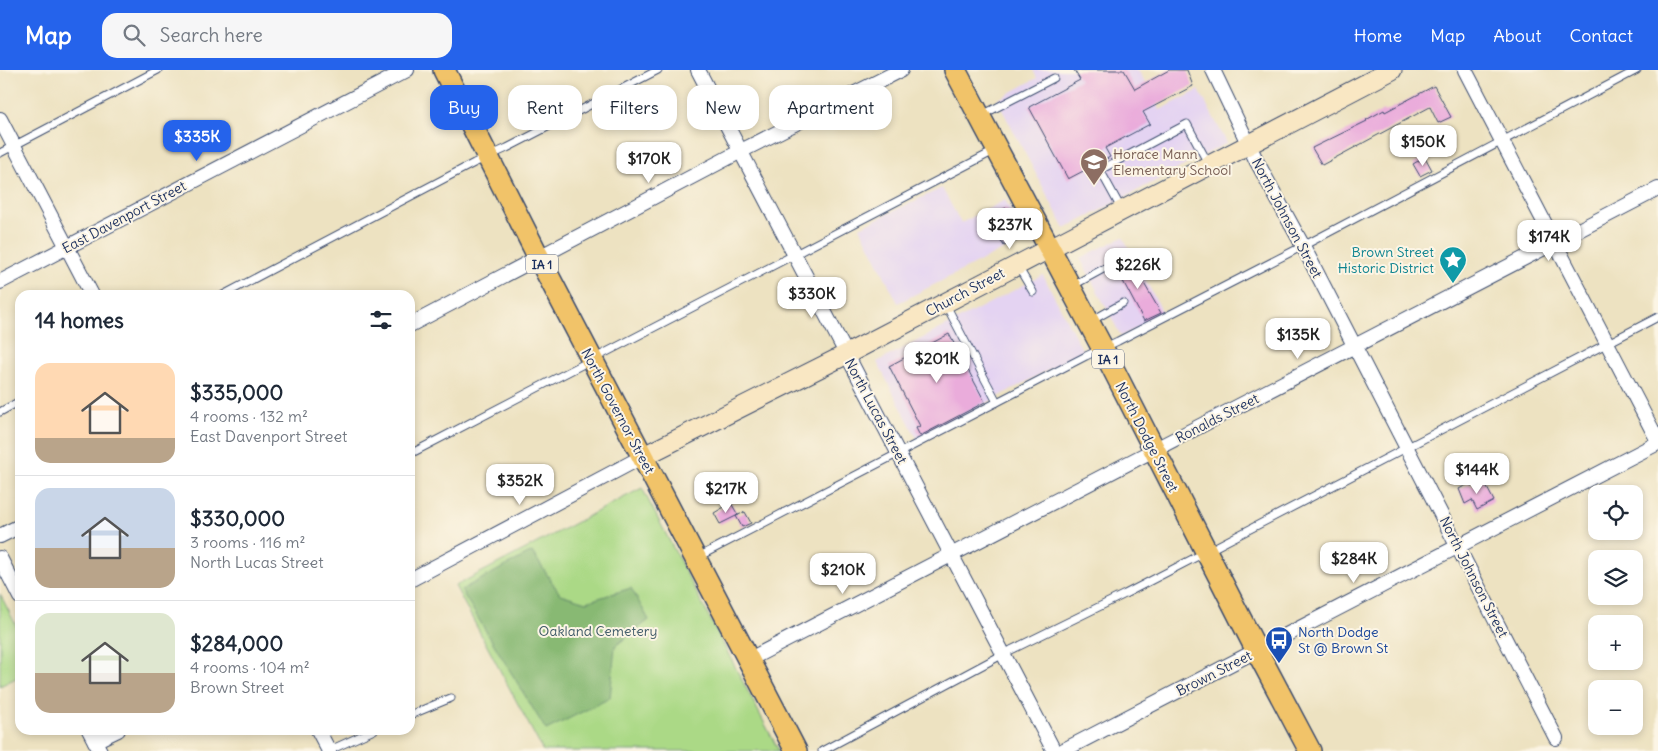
<!DOCTYPE html>
<html lang="en">
<head>
<meta charset="utf-8">
<style>
	:root { --surface:#fff; --page:#f6f6f7; --text:#1f2937; --muted:#747a83; --line:#e0e1e3; --accent:#2563eb }
	body { margin:0; font-family:Delius,sans-serif; background:var(--page); color:var(--text); height:100vh; display:flex; flex-direction:column; font-size:19px; white-space:nowrap }
	* { box-sizing:border-box; margin:0 }
	p { font-size:16px; color:var(--muted) }
	.icon { flex:none; width:28px; height:28px; fill:none; stroke:currentColor; stroke-width:2; stroke-linecap:round; stroke-linejoin:round }
	.map { position:relative; flex:1; overflow:hidden }
	.sheet { position:absolute; left:15px; top:220px; width:400px; height:445px; display:flex; flex-direction:column; background:var(--surface); border-radius:15px; box-shadow:0 2px 8px #0003 }
	.sheet>* { flex:none }
	.banner { position:absolute; left:430px; top:15px; width:475px; height:45px; display:flex; gap:10px }
	.tools { position:absolute; left:1588px; top:415px; display:grid; gap:10px }
	.tools a { display:grid; place-items:center; width:55px; height:55px; border-radius:10px; background:var(--surface); box-shadow:0 2px 8px #0003; font-size:25px }
	.price { position:absolute; translate:-50% -42px; padding:0 11px; border-radius:10px; background:#fff; color:#222; font-size:16px; line-height:32px; filter:drop-shadow(0 1px 2px #0008) }
	.price::after { content:''; position:absolute; left:50%; top:30px; width:15px; height:11px; margin-left:-8px; background:inherit; clip-path:polygon(0 0,100% 0,50% 100%) }
	.price.current { background:var(--accent); color:#fff }
	ul { padding:0; list-style:none }
	li { display:flex; align-items:center; gap:15px; height:125px; padding:0 20px }
	li+li { border-top:1px solid var(--line) }
	li span { display:grid; place-items:center; flex:none; width:140px; height:100px; border-radius:15px; color:#555 }
	li>.icon { margin-inline-start:auto }
	span .icon { width:60px; height:60px; fill:#fffc; stroke-width:1 }
	li b { font-size:21px }
	h2 { display:flex; justify-content:space-between; align-items:center; height:60px; padding:0 20px; font-size:21px }
	.chip { padding:0 18px; border-radius:15px; background:var(--surface); box-shadow:0 2px 8px #0003; font-size:18px; line-height:45px }
	.chip.current { background:var(--accent); color:#fff }
	header { display:flex; align-items:center; gap:30px; box-sizing:border-box; height:70px; padding:0 25px; background:var(--accent); color:#fff }
	header strong { font-size:24px }
	nav { display:flex; gap:28px; margin-inline-start:auto; font-size:18px }
	.search { width:350px; height:45px; background:var(--page); display:flex; align-items:center; gap:12px; box-sizing:border-box; padding:0 18px; border-radius:15px; color:var(--muted); font-size:19px }
	.map>svg:first-child { display:block }
	.built { fill:#e4d3f2 }
	.green { fill:#abd986; stroke:#638472 }
	.forest { fill:#88b973; stroke:#527468 }
	.building { fill:#eaacdb }
	.lines { fill:none; stroke-linecap:round; stroke-linejoin:round }
	.lane-casing { stroke:#3a4a6d; stroke-width:9 }
	.street-casing { stroke:#3a4a6d; stroke-width:16 }
	.secondary-casing { stroke:#3a4a6d; stroke-width:21 }
	.primary-casing { stroke:#3a4a6d; stroke-width:24 }
	.lane { stroke:#fff; stroke-width:7 }
	.street { stroke:#fff; stroke-width:14 }
	.secondary { stroke:#f9e7c3; stroke-width:19 }
	.primary { stroke:#f1c369; stroke-width:21 }
	.labels { text-anchor:middle; dominant-baseline:central; stroke-width:4; stroke-linejoin:round; paint-order:stroke }
	.shield { fill:#fcf5e5; stroke:#5e6a86; stroke-width:1 }
	.shield-label { font-size:12px; font-weight:bold; fill:#1b2f5e }
	.education-label { font-size:14px; fill:#785e54; stroke:#fcf5e5; text-anchor:start }
	.street-label { font-size:14px; fill:#1b2f5e; stroke:#fcf5e5 }
	.culture-label { font-size:14px; fill:#0d838f; stroke:#fcf5e5; text-anchor:end }
	.park-label { font-size:14px; fill:#3f5a68; stroke:#fcf5e5 }
	.transit-label { font-size:14px; fill:#164399; stroke:#fcf5e5; text-anchor:start }
</style>
</head>
<body>
<header>
<strong>Map</strong>
<div class="search"><svg class="icon" aria-label="search" viewBox="0 0 24 24"><circle cx="10" cy="10" r="6"/><path d="M15 15l6 6"/></svg>Search here</div>
<nav><a>Home</a><a>Map</a><a>About</a><a>Contact</a></nav>
</header>
<div class="map">
<svg width="1658" height="681" viewBox="0 0 1658 681">
	<rect width="100%" height="100%" fill="#fcf5e5"/>
	<filter id="ink" filterUnits="userSpaceOnUse"><feTurbulence type="fractalNoise" baseFrequency=".02" numOctaves="2"/><feDisplacementMap in="SourceGraphic" scale="10" xChannelSelector="R" yChannelSelector="G"/><feConvolveMatrix kernelMatrix="1 2 1 2 8 2 1 2 1" color-interpolation-filters="sRGB"/></filter>
	<filter id="wash" filterUnits="userSpaceOnUse"><feTurbulence type="fractalNoise" baseFrequency=".0096" numOctaves="4" result="noise"/><feDisplacementMap in="SourceGraphic" scale="20" xChannelSelector="R" yChannelSelector="G"/><feGaussianBlur stdDeviation="1.12" result="paint"/><feColorMatrix in="noise" values="0 0 0 0 0 0 0 0 0 0 0 0 0 0 0 0 0 1.4 0 .05"/><feComposite in="paint" operator="in"/></filter>
	<g filter="url(#wash)">
		<rect width="100%" height="100%" fill="#ede2c1"/>
		<g class="built">
			<polygon points="1033,0 1138,0 1160,40 1199,20 1227,73 1065,159 997,30 1037,8"/>
			<polygon points="942,118 961,153 1005,130 1026,168 898,233 860,157"/>
			<polygon points="1123,167 1164,245 1121,266 1080,188"/>
			<polygon points="1043,205 1083,281 918,370 877,292"/>
		</g>
		<g class="green">
			<polygon points="642,418 779,681 543,681 455,516"/>
			<polygon points="0,524 20,563 20,606 0,616"/>
		</g>
		<polygon class="forest" points="532,482 560,524 586,532 631,518 649,550 615,576 610,628 546,660 461,520"/>
		<g id="blocks">
			<g class="building">
				<polygon points="1074,0 1124,0 1135,19 1169,0 1187,0 1193,16 1143,42 1150,54 1105,78 1110,87 1068,109 1029,37 1080,10"/>
				<polygon points="1434,16 1451,47 1438,53 1430,37 1322,95 1312,78 1367,51 1366,50 1384,40 1385,42"/>
				<polygon points="1425,87 1432,100 1420,106 1413,94"/>
				<polygon points="1006,138 1024,168 1004,176 991,152 999,148 996,143"/>
				<polygon points="1130,189 1161,243 1144,251 1115,196"/>
				<polygon points="949,264 985,332 920,366 916,358 920,356 889,296"/>
				<polygon points="1483,410 1494,431 1477,440 1472,430 1465,434 1459,419 1470,413 1471,416"/>
				<polygon points="731,433 738,445 720,454 714,443"/>
				<polygon points="745,442 751,453 742,457 736,446"/>
			</g>
		</g>
	</g>
	<g filter="url(#ink)">
		<use href="#blocks" fill-opacity="0" stroke="#3a4a6d" stroke-width="1"/>
		<g class="lines">
			<g class="lane-casing">
				<g id="lane">
					<polyline points="982,45 1054,8"/>
					<polyline points="0,83 158,0"/>
					<polyline points="1122,140 1100,100 1187,54 1209,95"/>
					<polyline points="1017,195 1033,222"/>
					<polyline points="1072,216 1105,198"/>
					<polyline points="223,225 474,93 507,78 658,0"/>
					<polyline points="946,235 997,332"/>
					<polyline points="1091,251 1123,233"/>
					<polyline points="0,342 20,331"/>
					<polyline points="410,384 994,81"/>
					<polyline points="698,487 1086,286 1118,271 1303,176 1637,0"/>
					<polyline points="410,645 451,628"/>
					<polyline points="328,681 374,660"/>
					<polyline points="822,681 1011,580 1125,524 1658,247"/>
				</g>
			</g>
			<g class="street-casing">
				<g id="street">
					<polyline points="698,0 1054,681"/>
					<polyline points="1213,0 1257,92 1303,176 1556,668"/>
					<polyline points="1465,0 1658,371"/>
					<polyline points="0,49 92,225"/>
					<polyline points="0,212 407,0"/>
					<polyline points="410,255 741,81 901,0"/>
					<polyline points="0,466 20,456"/>
					<polyline points="0,488 20,527"/>
					<polyline points="410,510 642,387"/>
					<polyline points="748,590 1658,119"/>
					<polyline points="89,660 100,681"/>
					<polyline points="318,660 329,681"/>
					<polyline points="95,671 118,660"/>
					<polyline points="1062,681 1658,373"/>
				</g>
			</g>
			<g class="secondary-casing">
				<polyline id="secondary" points="642,387 847,284 1392,0"/>
			</g>
			<g class="primary-casing">
				<g id="primary">
					<polyline points="444,0 539,188 796,681"/>
					<polyline points="955,0 1103,279 1257,581 1310,681"/>
				</g>
			</g>
			<use href="#lane" class="lane"/>
			<use href="#street" class="street"/>
			<use href="#secondary" class="secondary"/>
			<use href="#primary" class="primary"/>
		</g>
	</g>
	<defs>
		<g id="school-pin" transform="scale(1.4375)"><path d="M0 17L-7.5 6A9.5 9.5 0 1 1 7.5 6Z" fill="#8d6e63" stroke="#fcf5e5"/><path d="M0-5L7-2L0 1L-7-2ZM-4 1L0 2.5L4 1V4Q0 6-4 4Z" fill="#fff"/></g>
		<g id="sight-pin" transform="scale(1.4375)"><path d="M0 17L-7.5 6A9.5 9.5 0 1 1 7.5 6Z" fill="#0f9aa8" stroke="#fcf5e5"/><path d="M0-6L1.8-2.2L6-1.7L2.9 1.2L3.7 5.4L0 3.3L-3.7 5.4L-2.9 1.2L-6-1.7L-1.8-2.2Z" fill="#fff"/></g>
		<g id="bus-pin" transform="scale(1.4375)"><path d="M0 17L-7.5 6A9.5 9.5 0 1 1 7.5 6Z" fill="#1a4fb4" stroke="#fcf5e5"/><path d="M-5-6H5V4H4V6H2V4H-2V6H-4V4H-5ZM-3.5-4V0h7V-4ZM-3.5 1.2v1.5H-2V1.2ZM2 1.2v1.5H3.5V1.2Z" fill="#fff"/></g>
	</defs>
	<g fill-rule="evenodd">
		<use href="#school-pin" x="1094" y="92"/>
		<use href="#sight-pin" x="1453" y="190"/>
		<use href="#bus-pin" x="1279" y="570"/>
	</g>
	<g class="labels">
		<g class="shield">
			<rect x="526" y="184.5" width="32" height="19" rx="4"/>
			<rect x="1092" y="279.5" width="32" height="19" rx="4"/>
		</g>
		<g class="shield-label">
			<text x="542" y="194">IA 1</text>
			<text x="1108" y="289">IA 1</text>
		</g>
		<g class="education-label">
			<text x="1113" y="84">Horace Mann<tspan x="1113" dy="16">Elementary School</tspan></text>
		</g>
		<g class="street-label">
			<text transform="translate(124 147) rotate(-28)">East Davenport Street</text>
			<text transform="translate(1287 148) rotate(62)">North Johnson Street</text>
			<text transform="translate(965 222) rotate(-28)">Church Street</text>
			<text transform="translate(618 341) rotate(62)">North Governor Street</text>
			<text transform="translate(876 341) rotate(62)">North Lucas Street</text>
			<text transform="translate(1217 348) rotate(-27)">Ronalds Street</text>
			<text transform="translate(1147 367) rotate(63)">North Dodge Street</text>
			<text transform="translate(1474 507) rotate(63)">North Johnson Street</text>
			<text transform="translate(1214 603) rotate(-27)">Brown Street</text>
		</g>
		<g class="culture-label">
			<text x="1434" y="182">Brown Street<tspan x="1434" dy="16">Historic District</tspan></text>
		</g>
		<g class="park-label">
			<text x="598" y="561">Oakland Cemetery</text>
		</g>
		<g class="transit-label">
			<text x="1298" y="562">North Dodge<tspan x="1298" dy="16">St @ Brown St</tspan></text>
		</g>
	</g>
</svg>
<div class="tools">
<a><svg class="icon" aria-label="locate" viewBox="0 0 24 24"><circle cx="12" cy="12" r="6"/><path d="M12 2v4M12 18v4M2 12h4M18 12h4"/></svg></a>
<a><svg class="icon" aria-label="layers" viewBox="0 0 24 24"><path d="M12 4l9 5-9 5-9-5zM3 14l9 5 9-5"/></svg></a>
<a>+</a>
<a>−</a>
</div>
<b class="price current" style="left:197px;top:92px">$335K</b>
<b class="price" style="left:1423px;top:97px">$150K</b>
<b class="price" style="left:649px;top:114px">$170K</b>
<b class="price" style="left:1010px;top:180px">$237K</b>
<b class="price" style="left:1549px;top:192px">$174K</b>
<b class="price" style="left:1138px;top:220px">$226K</b>
<b class="price" style="left:812px;top:249px">$330K</b>
<b class="price" style="left:1298px;top:290px">$135K</b>
<b class="price" style="left:937px;top:314px">$201K</b>
<b class="price" style="left:1477px;top:425px">$144K</b>
<b class="price" style="left:520px;top:436px">$352K</b>
<b class="price" style="left:726px;top:444px">$217K</b>
<b class="price" style="left:1354px;top:514px">$284K</b>
<b class="price" style="left:843px;top:525px">$210K</b>
<div class="banner">
<a class="chip current">Buy</a>
<a class="chip">Rent</a>
<a class="chip">Filters</a>
<a class="chip">New</a>
<a class="chip">Apartment</a>
</div>
<section class="sheet">
<h2>14 homes<svg class="icon" aria-label="filters" viewBox="0 0 24 24"><path d="M4 7h16M4 17h16"/><circle cx="9" cy="7" r="2"/><circle cx="15" cy="17" r="2"/></svg></h2>
<ul>
<li><span style="background:linear-gradient(#ffd9b3 75%,#b9a48a 0)"><svg class="icon" aria-label="home" viewBox="0 0 24 24"><path d="M3 11l9-7 9 7M6 9v11h12V9"/></svg></span><div><b>$335,000</b><p>4 rooms · 132 m²</p><p>East Davenport Street</p></div></li>
<li><span style="background:linear-gradient(#c9d6e8 60%,#b9a48a 0)"><svg class="icon" aria-label="home" viewBox="0 0 24 24"><path d="M3 11l9-7 9 7M6 9v11h12V9"/></svg></span><div><b>$330,000</b><p>3 rooms · 116 m²</p><p>North Lucas Street</p></div></li>
<li><span style="background:linear-gradient(#dfe7d0 60%,#b9a48a 0)"><svg class="icon" aria-label="home" viewBox="0 0 24 24"><path d="M3 11l9-7 9 7M6 9v11h12V9"/></svg></span><div><b>$284,000</b><p>4 rooms · 104 m²</p><p>Brown Street</p></div></li>
</ul>
</section>
</div>
</body>
</html>
